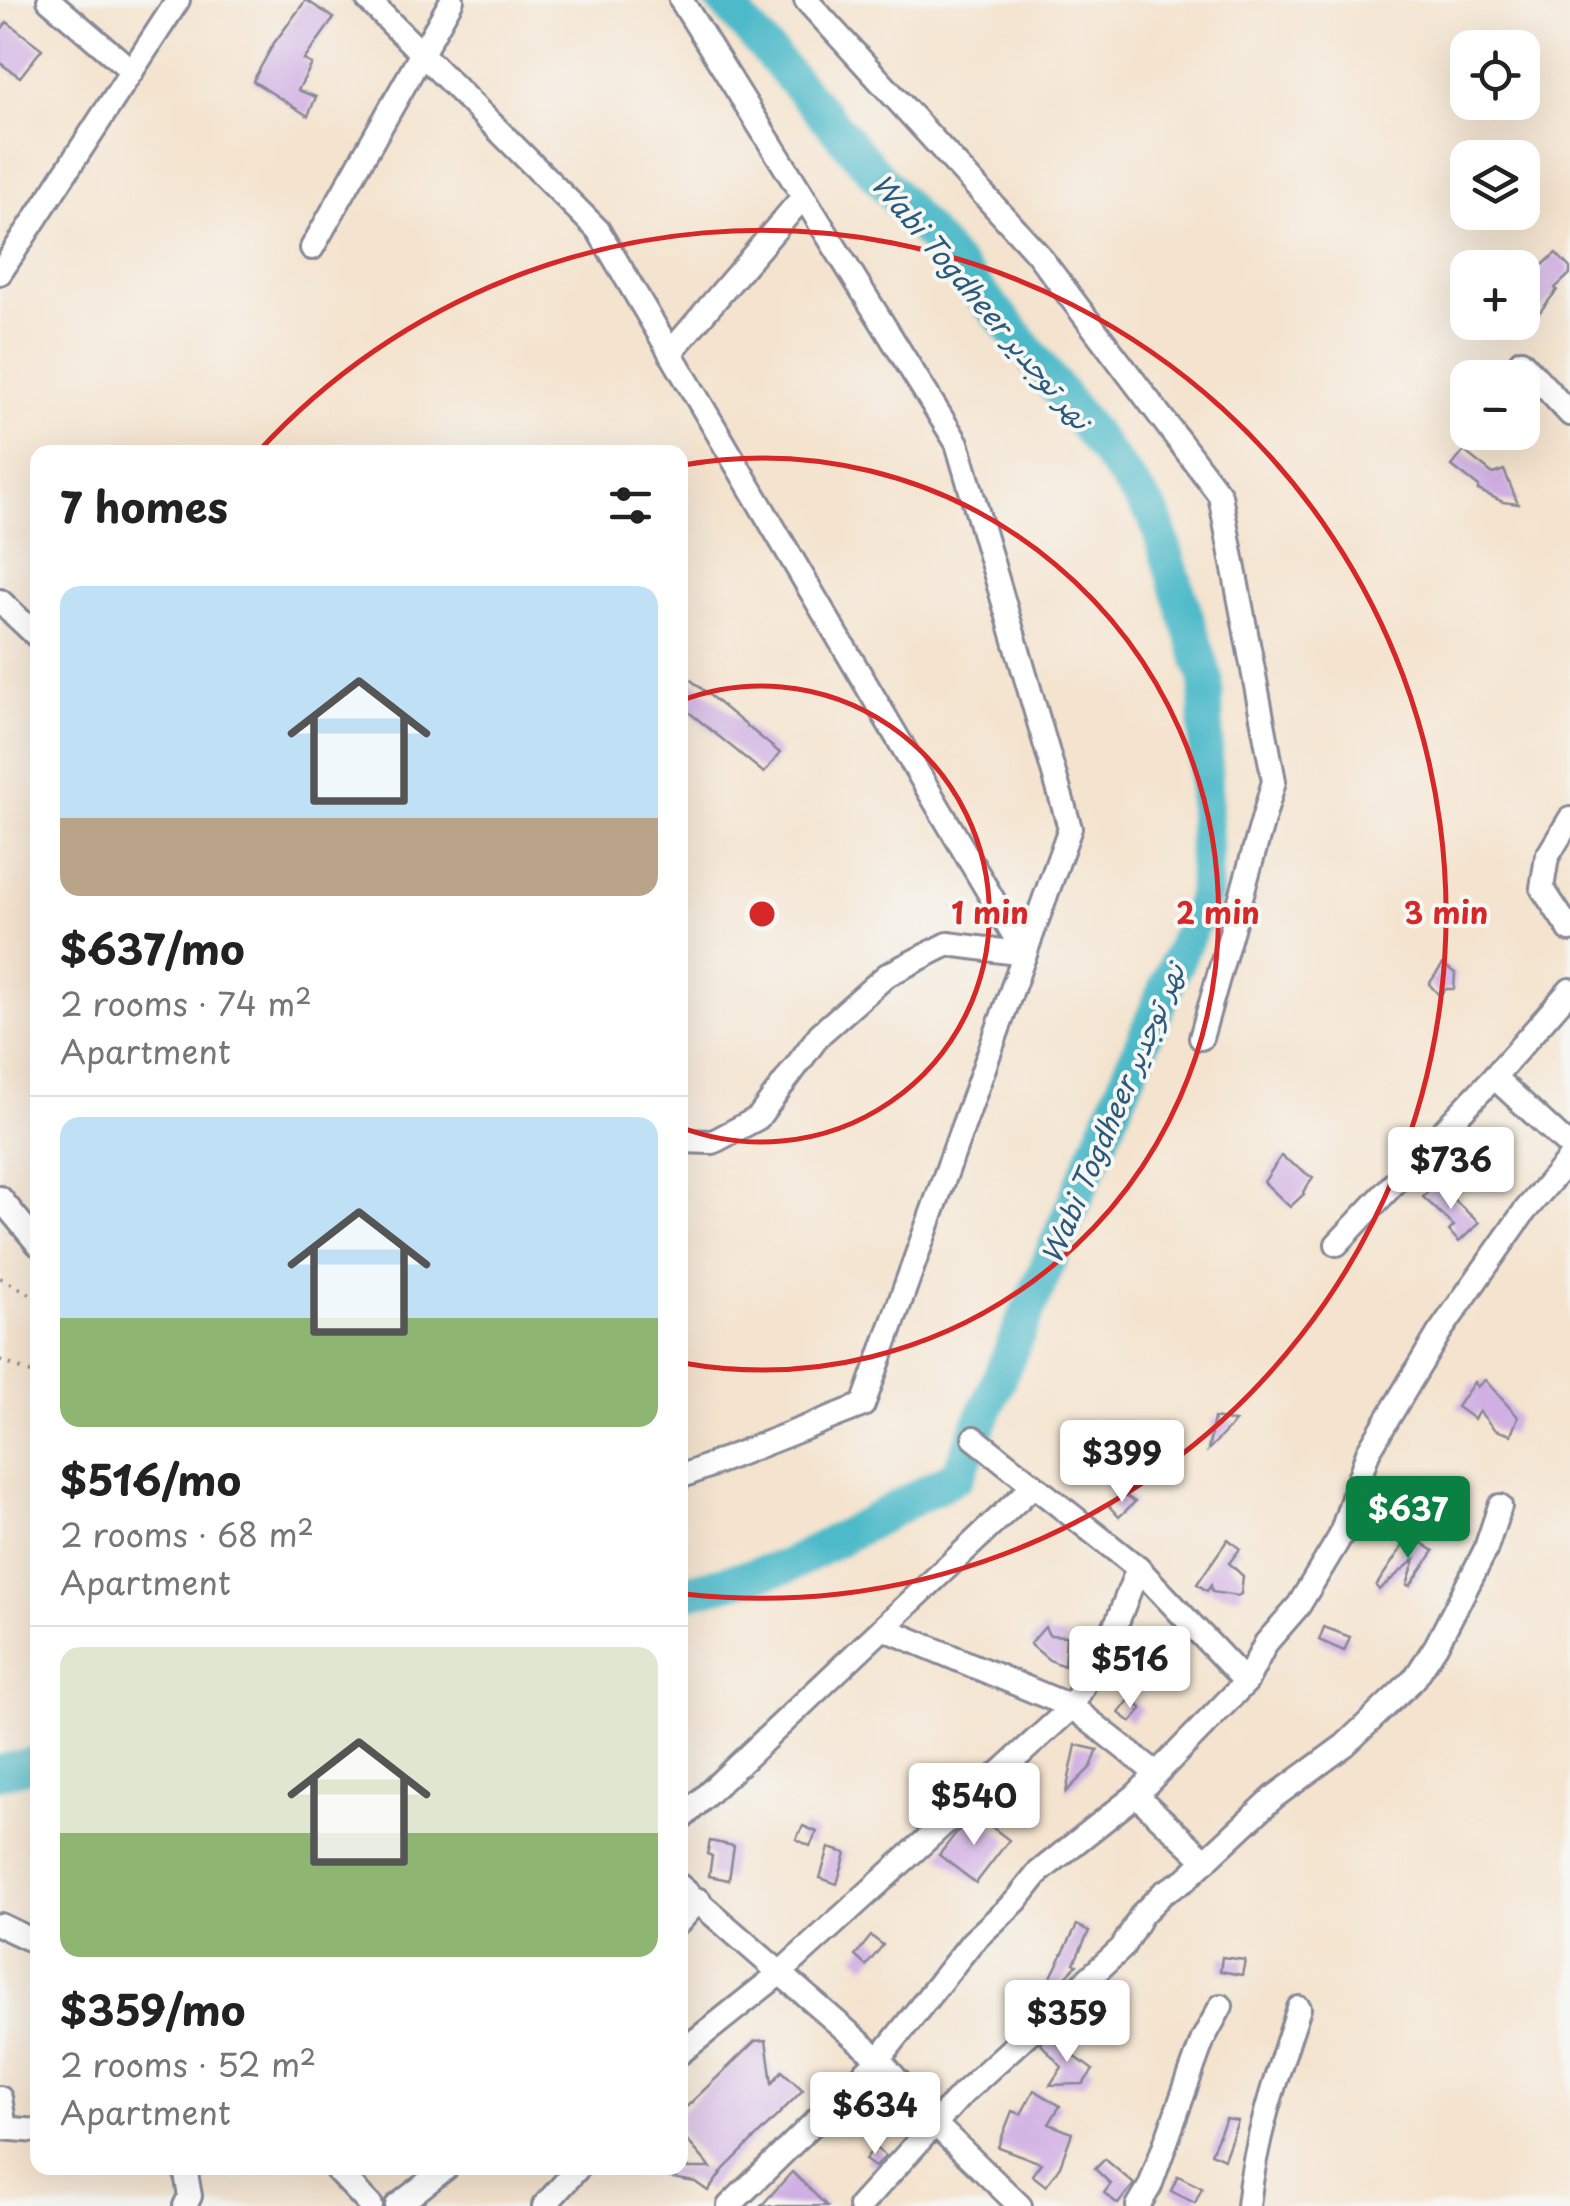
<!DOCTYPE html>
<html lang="en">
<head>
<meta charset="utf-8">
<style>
	:root { --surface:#fff; --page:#f2f2f2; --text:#222; --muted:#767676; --line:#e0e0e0; --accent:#0b8043 }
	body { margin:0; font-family:"Playpen Sans","Playpen Sans Arabic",sans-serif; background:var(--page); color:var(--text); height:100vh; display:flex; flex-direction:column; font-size:38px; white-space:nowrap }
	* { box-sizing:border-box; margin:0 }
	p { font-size:32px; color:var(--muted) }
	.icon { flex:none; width:55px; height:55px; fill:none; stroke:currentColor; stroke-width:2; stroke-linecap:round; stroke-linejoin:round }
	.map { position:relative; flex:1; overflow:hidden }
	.details { position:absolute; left:30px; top:445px; width:658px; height:1730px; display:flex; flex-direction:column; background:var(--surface); border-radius:20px; box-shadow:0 10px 40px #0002 }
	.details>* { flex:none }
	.tools { position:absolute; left:1450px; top:30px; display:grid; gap:20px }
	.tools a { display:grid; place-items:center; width:90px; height:90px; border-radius:20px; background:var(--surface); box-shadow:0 10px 40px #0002; font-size:50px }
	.price { position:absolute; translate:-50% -85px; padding:0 22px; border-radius:10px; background:#fff; color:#222; font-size:32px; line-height:65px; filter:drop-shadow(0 2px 5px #0008) }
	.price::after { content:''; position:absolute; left:50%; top:60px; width:30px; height:22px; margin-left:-15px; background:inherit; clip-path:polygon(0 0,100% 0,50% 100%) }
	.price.selected { background:var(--accent); color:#fff }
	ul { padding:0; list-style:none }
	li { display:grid; align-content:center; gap:20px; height:530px; padding:0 30px }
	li+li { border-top:2px solid var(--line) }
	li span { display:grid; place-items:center; height:310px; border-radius:20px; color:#555 }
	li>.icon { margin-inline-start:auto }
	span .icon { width:180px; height:180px; fill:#fffc; stroke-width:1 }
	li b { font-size:42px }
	h2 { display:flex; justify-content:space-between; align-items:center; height:120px; padding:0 30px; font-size:42px }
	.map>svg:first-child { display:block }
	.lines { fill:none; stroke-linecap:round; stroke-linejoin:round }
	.river { stroke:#4ebac9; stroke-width:35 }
	.building { fill:#d0afe3 }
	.minor-casing { stroke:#888996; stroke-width:28 }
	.path { stroke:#888996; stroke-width:4; stroke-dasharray:2.5 8; stroke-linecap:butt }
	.minor { stroke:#fff; stroke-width:22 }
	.ring { fill:none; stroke:#d62828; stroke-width:5 }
	.labels { text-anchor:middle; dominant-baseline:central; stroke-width:8; stroke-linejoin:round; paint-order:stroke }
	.water-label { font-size:28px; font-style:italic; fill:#2a597e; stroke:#f6f6f2 }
	.centre { fill:#d62828; stroke:#f6f6f2; stroke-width:5 }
	.ring-label { font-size:30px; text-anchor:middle; font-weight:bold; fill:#d62828; stroke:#f6f6f2; stroke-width:8; stroke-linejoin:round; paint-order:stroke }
</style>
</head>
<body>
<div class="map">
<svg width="1570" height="2206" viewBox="0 0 1570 2206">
	<rect width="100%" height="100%" fill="#f6f6f2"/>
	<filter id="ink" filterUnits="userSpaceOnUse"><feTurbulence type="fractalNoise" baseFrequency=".01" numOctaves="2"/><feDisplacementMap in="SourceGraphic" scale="20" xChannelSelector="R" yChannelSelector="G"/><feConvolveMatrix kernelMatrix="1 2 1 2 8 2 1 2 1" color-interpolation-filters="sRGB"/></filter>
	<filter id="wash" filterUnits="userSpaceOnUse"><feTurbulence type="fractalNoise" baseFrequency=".0048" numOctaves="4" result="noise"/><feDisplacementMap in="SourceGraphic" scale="40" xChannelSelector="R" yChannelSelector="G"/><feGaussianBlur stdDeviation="2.25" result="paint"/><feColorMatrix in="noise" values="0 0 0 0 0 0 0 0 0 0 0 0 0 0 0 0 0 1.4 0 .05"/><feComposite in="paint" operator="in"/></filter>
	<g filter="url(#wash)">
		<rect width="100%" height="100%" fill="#f4e3ce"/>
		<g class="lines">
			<g class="river">
				<polyline points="680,1594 788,1566 958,1475 1205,895 1206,678 1154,515 1010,327 723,0"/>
				<polyline points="0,1772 38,1763"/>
			</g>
		</g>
		<g id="blocks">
			<g class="building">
				<polygon points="306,0 334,18 304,60 312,64 298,90 316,97 308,116 253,81 274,43"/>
				<polygon points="7,22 42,49 20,77 0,63 0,31"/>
				<polygon points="1556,253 1570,268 1570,274 1555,288 1557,290 1539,313 1522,299 1522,280 1532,269 1535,272"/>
				<polygon points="1464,451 1493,474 1504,470 1518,504 1503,502 1478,490 1479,487 1452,466"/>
				<polygon points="686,676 780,753 764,773 680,705 680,684"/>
				<polygon points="1443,964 1455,973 1454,989 1446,989 1439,995 1429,984"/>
				<polygon points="1281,1156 1313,1178 1303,1192 1304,1194 1290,1207 1264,1182"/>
				<polygon points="1436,1183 1479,1223 1459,1242 1449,1231 1454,1226 1423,1197"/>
				<polygon points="1485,1380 1518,1417 1511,1435 1495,1430 1479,1411 1474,1419 1457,1407 1474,1382 1477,1387"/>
				<polygon points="1214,1418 1235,1422 1208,1450"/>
				<polygon points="1123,1494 1135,1502 1119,1517 1109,1506"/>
				<polygon points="1410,1535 1434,1551 1410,1586 1407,1585 1415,1559 1379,1590 1376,1586"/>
				<polygon points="1228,1539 1240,1549 1229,1563 1243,1576 1241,1594 1237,1596 1212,1592 1211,1585 1207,1591 1197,1584"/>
				<polygon points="1045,1627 1049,1635 1066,1636 1064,1666 1049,1660 1030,1644"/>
				<polygon points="1324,1627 1350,1637 1344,1651 1319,1640"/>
				<polygon points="1130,1699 1142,1709 1131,1722 1119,1713"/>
				<polygon points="1076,1745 1098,1750 1091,1767 1066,1792"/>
				<polygon points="976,1815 1009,1840 976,1883 939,1855 956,1833"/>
				<polygon points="803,1826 817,1832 810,1846 796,1839"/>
				<polygon points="710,1841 734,1846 729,1880 709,1876 712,1856 707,1854"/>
				<polygon points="829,1848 846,1853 837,1884 820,1878"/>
				<polygon points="1077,1925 1089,1931 1074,1963 1077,1965 1044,1999 1041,1997"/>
				<polygon points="871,1936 883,1945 866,1966 855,1956"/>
				<polygon points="1222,1957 1245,1960 1242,1975 1220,1971"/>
				<polygon points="1047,2036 1093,2070 1083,2084 1050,2085 1062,2067 1040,2043"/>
				<polygon points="766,2040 772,2083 782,2071 803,2090 724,2169 708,2191 695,2182 661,2176 662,2168 711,2168 680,2132 680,2113 755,2041"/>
				<polygon points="1034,2090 1060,2106 1049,2124 1072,2133 1060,2166 1046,2186 1032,2175 1041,2163 998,2147 1012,2111 1021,2114"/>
				<polygon points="1226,2119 1238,2121 1224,2159 1211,2153"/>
				<polygon points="874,2147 886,2156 875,2167 865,2160"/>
				<polygon points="1105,2159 1134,2184 1118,2204 1104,2193 1111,2184 1095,2169"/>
				<polygon points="792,2172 827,2206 761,2206"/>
				<polygon points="1178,2176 1202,2188 1195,2203 1171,2191"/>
			</g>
		</g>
	</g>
	<g filter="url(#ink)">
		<use href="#blocks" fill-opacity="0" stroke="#888996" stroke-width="2.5"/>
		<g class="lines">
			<g class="minor-casing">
				<g id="minor">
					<polyline points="49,0 132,71"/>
					<polyline points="368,0 598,230 1025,954"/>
					<polyline points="806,0 1037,253 1220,495 1274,781 1201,1038"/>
					<polyline points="312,248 452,0"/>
					<polyline points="0,273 178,0"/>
					<polyline points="670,353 803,197"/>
					<polyline points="1521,361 1570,414"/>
					<polyline points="0,601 38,637"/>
					<polyline points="1570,819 1547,857 1542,888 1570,930"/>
					<polyline points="1570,990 1494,1077 1570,1147"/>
					<polyline points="680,1141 713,1142 758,1118 820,1034 887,975 948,944 1025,954"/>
					<polyline points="0,1198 38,1244"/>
					<polyline points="1337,1244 1494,1077"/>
					<polyline points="974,1438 1138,1568 1246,1682"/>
					<polyline points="680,1477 863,1405 1070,828 957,443 681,0"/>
					<polyline points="883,1628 1072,1707 1156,1773"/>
					<polyline points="1136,1795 1206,1861"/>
					<polyline points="680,1820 1034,1485"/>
					<polyline points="680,1886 879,2059 935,2124 1020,2206"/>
					<polyline points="680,1921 699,1900"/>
					<polyline points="0,1925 38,1943"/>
					<polyline points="680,2053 779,1974 1072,1707 1118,1620 1138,1568"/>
					<polyline points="0,2098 5,2128"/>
					<polyline points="0,2128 38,2131"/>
					<polyline points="185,2168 190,2196 185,2206"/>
					<polyline points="335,2168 371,2206"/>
					<polyline points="397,2206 446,2168"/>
					<polyline points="544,2206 578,2168"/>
					<polyline points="729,2206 879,2059 972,1942 1016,1901 1039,1872 1136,1795 1246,1682 1266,1643 1299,1605 1340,1537 1368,1452 1439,1333 1524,1212 1570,1158"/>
					<polyline points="860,2206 962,2094 1122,1948 1142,1914 1163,1893 1185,1880 1274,1797 1345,1745 1415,1678 1436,1646 1485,1551 1500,1506"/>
					<polyline points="1138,2206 1150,2186 1203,2039 1221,2006"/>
					<path d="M 1248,2206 C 1255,2137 1277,2074 1299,2008"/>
				</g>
			</g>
			<g class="path">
				<polyline points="0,1278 38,1298"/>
				<polyline points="0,1360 38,1376"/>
			</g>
			<use href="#minor" class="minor"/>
		</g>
	</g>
	<g class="ring">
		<path d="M680 701A228 228 0 1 1 680 1127"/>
		<path d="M683 465A456 456 0 1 1 683 1363"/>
		<path d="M258 452A684 684 0 1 1 685 1594"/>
	</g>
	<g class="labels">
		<g class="water-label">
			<text transform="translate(982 301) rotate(50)">Wabi Togdheer نهر توجدير</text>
			<text transform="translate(1112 1113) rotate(-67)">Wabi Togdheer نهر توجدير</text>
		</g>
	</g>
	<circle cx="762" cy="914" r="15" class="centre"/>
	<g class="ring-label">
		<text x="990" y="924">1 min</text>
		<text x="1218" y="924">2 min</text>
		<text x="1446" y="924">3 min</text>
	</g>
</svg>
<div class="tools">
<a><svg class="icon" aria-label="locate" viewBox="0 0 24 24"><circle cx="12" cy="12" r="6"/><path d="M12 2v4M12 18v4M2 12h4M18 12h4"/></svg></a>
<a><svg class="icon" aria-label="layers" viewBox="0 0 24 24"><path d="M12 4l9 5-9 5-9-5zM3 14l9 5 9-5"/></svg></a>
<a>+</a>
<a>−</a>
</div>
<b class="price" style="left:1451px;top:1212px">$736</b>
<b class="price" style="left:1122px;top:1505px">$399</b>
<b class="price selected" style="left:1408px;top:1561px">$637</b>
<b class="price" style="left:1130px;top:1711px">$516</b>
<b class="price" style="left:974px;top:1848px">$540</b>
<b class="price" style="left:1067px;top:2065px">$359</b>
<b class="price" style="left:875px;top:2157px">$634</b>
<section class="details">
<h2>7 homes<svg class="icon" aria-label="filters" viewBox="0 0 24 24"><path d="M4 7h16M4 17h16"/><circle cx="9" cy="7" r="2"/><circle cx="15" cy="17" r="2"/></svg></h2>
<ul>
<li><span style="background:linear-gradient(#bfe0f5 75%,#b9a48a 0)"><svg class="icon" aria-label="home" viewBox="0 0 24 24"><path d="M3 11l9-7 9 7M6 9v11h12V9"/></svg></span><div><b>$637/mo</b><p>2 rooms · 74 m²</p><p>Apartment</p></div></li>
<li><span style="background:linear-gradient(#bfe0f5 65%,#8fb573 0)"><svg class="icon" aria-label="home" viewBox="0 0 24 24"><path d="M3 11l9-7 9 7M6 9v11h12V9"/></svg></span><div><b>$516/mo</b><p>2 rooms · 68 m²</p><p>Apartment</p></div></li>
<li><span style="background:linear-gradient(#dfe7d0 60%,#8fb573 0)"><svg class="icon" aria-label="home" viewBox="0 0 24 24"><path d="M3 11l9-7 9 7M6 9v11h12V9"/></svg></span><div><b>$359/mo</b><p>2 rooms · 52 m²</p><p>Apartment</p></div></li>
</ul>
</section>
</div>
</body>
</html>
